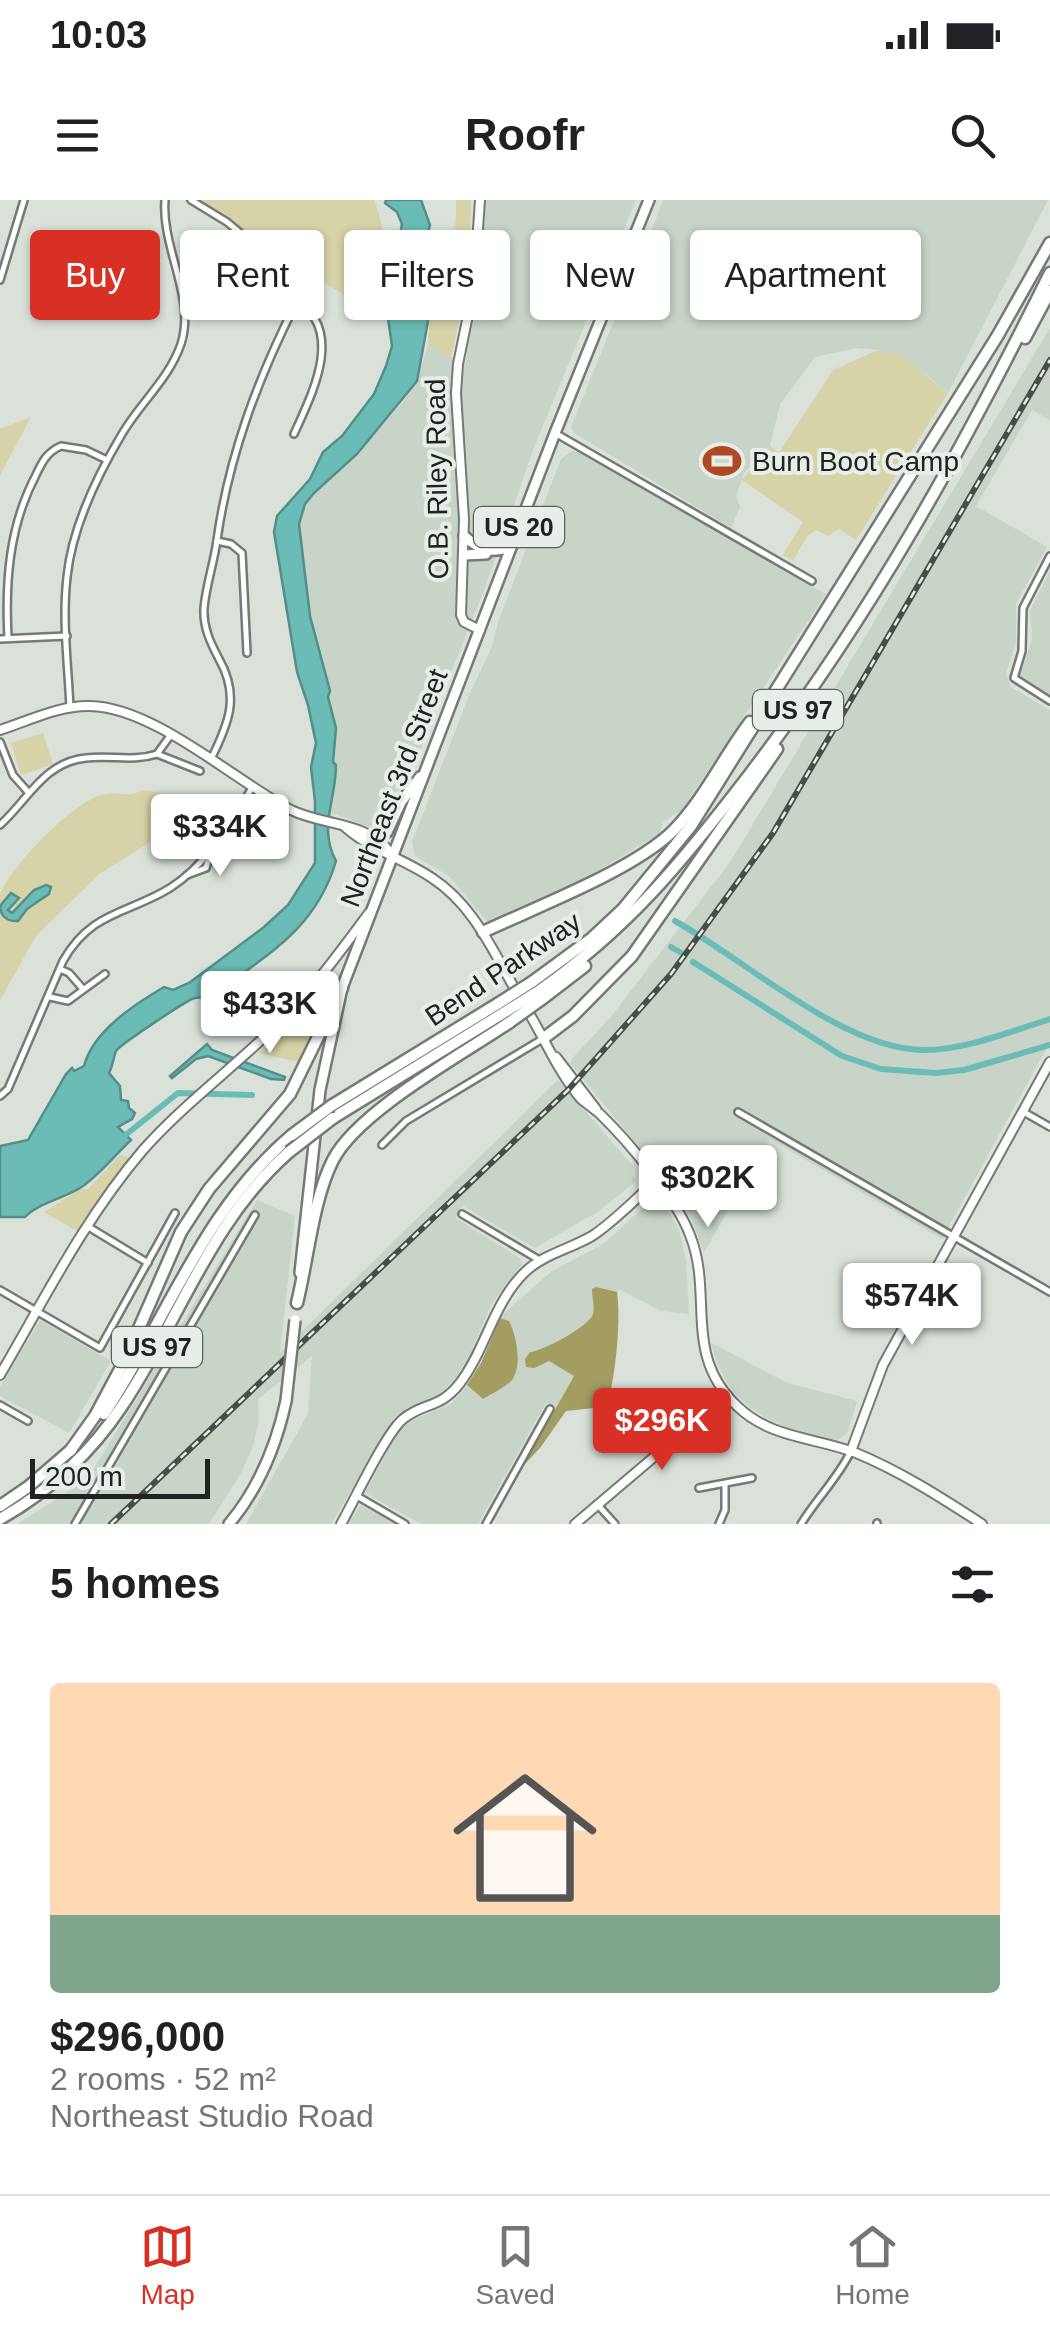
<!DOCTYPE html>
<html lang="en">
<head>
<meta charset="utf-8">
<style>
	:root { --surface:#fff; --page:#f6f6f6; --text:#202124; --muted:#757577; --line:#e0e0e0; --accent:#d93025 }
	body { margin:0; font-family:Helvetica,sans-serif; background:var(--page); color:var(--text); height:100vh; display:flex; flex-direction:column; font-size:38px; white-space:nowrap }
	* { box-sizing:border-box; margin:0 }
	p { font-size:32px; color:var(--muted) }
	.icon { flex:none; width:55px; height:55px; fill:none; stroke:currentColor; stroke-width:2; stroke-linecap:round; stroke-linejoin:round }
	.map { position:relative; height:1324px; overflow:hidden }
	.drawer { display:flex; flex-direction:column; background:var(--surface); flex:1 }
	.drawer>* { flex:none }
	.top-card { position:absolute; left:30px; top:30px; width:990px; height:90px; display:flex; gap:20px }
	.scale { position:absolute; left:30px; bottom:25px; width:180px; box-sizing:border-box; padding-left:10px; border:5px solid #202320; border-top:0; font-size:28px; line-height:35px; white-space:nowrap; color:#202320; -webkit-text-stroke:8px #e6eee7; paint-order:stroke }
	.price { position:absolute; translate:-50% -85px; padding:0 22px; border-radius:10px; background:#fff; color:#222; font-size:32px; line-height:65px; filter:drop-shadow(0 2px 5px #0008) }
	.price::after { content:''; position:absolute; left:50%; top:60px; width:30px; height:22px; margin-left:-15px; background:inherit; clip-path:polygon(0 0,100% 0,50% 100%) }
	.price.current { background:var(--accent); color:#fff }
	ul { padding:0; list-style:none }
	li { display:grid; align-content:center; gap:20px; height:530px; padding:0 50px }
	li+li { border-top:2px solid var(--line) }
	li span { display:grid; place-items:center; height:310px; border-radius:10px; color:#555 }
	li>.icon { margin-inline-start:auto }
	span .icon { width:180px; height:180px; fill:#fffc; stroke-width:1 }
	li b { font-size:42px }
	h2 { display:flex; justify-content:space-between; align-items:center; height:120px; padding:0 50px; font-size:42px }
	.tag { padding:0 35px; border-radius:10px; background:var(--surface); box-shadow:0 2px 8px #0004; font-size:35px; line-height:90px }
	.tag.current { background:var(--accent); color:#fff }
	.status { display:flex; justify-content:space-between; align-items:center; height:70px; padding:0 50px; background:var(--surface); direction:ltr }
	.status svg { height:28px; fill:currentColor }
	header { display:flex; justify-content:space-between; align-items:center; height:130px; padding:0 50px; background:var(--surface); font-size:45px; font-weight:700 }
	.menu { display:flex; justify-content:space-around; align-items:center; height:140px; border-top:2px solid var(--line); background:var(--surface); font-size:28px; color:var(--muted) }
	.menu a { display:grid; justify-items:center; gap:5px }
	.menu .current { color:var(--accent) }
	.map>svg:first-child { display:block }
	.built { fill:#c7d4c7 }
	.green { fill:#d7d3a8 }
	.forest { fill:#a49d62 }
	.water { fill:#6bbcb6; stroke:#548e89; stroke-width:2.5 }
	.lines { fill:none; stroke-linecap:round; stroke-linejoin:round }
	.canal { stroke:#6bbcb6; stroke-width:6 }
	.street-casing { stroke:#747b74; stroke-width:10 }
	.secondary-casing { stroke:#747b74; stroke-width:12 }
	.primary-casing { stroke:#747b74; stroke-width:14 }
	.highway-casing { stroke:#747b74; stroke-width:15 }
	.street { stroke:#fff; stroke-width:5 }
	.secondary { stroke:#fff; stroke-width:8 }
	.primary { stroke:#fff; stroke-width:9 }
	.highway { stroke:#fff; stroke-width:10 }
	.rail-casing { stroke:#494d49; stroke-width:6 }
	.rail { stroke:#e6eee7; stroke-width:2.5; stroke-dasharray:8; stroke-linecap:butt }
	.primary-bridge-casing { stroke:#747b74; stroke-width:14; stroke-linecap:butt }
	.highway-bridge-casing { stroke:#747b74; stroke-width:15; stroke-linecap:butt }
	.primary-bridge { stroke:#fff; stroke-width:9 }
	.highway-bridge { stroke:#fff; stroke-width:10 }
	.labels { text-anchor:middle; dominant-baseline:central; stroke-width:8; stroke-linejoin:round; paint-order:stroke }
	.shield { fill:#e6eee7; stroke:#5b605c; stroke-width:2.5 }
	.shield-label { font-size:25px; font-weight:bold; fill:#202320 }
	.poi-label { font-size:28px; fill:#202320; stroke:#e6eee7; text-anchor:start }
	.street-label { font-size:28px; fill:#202320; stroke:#e6eee7 }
</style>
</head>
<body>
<div class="status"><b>10:03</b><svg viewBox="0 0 49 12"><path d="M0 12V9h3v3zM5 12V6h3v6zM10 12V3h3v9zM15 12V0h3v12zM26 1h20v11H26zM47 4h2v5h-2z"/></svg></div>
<header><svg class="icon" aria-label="menu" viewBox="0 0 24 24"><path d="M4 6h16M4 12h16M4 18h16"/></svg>Roofr<svg class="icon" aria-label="search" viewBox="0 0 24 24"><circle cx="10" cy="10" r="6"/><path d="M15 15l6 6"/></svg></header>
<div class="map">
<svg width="1050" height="1324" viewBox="0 0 1050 1324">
	<rect width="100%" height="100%" fill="#d9e1d9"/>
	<g class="built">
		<polygon points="486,0 636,0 533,250 486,385 410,576 387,625 377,630 330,612 336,528 328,497 330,491 310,416 299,324 305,304 314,293 357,254 403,202 417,181 428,145 465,164 480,86"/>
		<polygon points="663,0 1048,0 948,193 928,176 878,150 857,148 815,157 780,204 770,246 744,273 736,296 740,307 731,328 574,233 571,227 616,116 622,110"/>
		<polygon points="1050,128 1050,220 1032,210 976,306 1047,347 1016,404 1016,441 1006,474 1011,487 1050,510 1050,842 942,1039 770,939 704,1052 689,1013 677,993 569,862 610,818 731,661"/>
		<polygon points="572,251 581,253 826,394 681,611 664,621 659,634 575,684 489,724 449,676 415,656 412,642 470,493 492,447 498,422 561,259"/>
		<polygon points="1050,371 1050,496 1020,477 1032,439 1030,410"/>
		<polygon points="558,880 633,966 632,974 636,981 599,1011 535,1048 463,1006 455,1018 520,1058 522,1064 491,1105 471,1152 455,1179 436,1197 396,1215 331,1324 246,1324 308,1214 312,1156 258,1199 259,1221 253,1246 241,1273 209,1324 17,1324 65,1294 95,1267 257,1000 295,1016 280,1153"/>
		<polygon points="654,998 663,1002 679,1030 686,1061 689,1114 661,1111 619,1089 556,1209 546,1203 478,1324 421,1324 365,1293 397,1232 414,1219 451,1204 466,1187 481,1163 502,1115 552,1071 603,1044"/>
		<polygon points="40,1120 111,1161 69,1233 0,1196 0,1187"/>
		<polygon points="710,1142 787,1183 857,1201 847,1234 836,1240 792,1229 770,1220 749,1207 733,1191 720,1170"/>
		<polygon points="360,1306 362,1306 394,1324 348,1324"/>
	</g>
	<g class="green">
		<path d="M 184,0 L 374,0 C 388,39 391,76 377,114 Z"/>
		<path d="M 456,0 L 471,0 C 470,55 463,105 451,158 L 428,145 C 430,129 428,110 433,95 C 445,59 458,41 456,0 Z"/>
		<polygon points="878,150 900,155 948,193 856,340 839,329 828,336 816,330 807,336 793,361 783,355 803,322 742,280 770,246 779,253 833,170"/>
		<polygon points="31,217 0,275 0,229"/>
		<polygon points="43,533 53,564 21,575 11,543"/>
		<path d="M 143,590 L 181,596 L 181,623 L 99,674 L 36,736 L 0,800 L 0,695 C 9,668 75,599 105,594 C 121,591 122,599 143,590 Z"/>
		<polygon points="322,806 324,810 306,857 300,862 258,853"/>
		<polygon points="120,955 129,958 77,1031 44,1012 80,989 88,989"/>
	</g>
	<g class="forest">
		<path d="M 596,1087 L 617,1092 C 621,1122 616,1165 610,1195 L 594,1208 L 566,1211 L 540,1248 L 524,1265 L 574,1176 L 549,1161 L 534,1168 L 526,1167 L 525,1159 L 530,1152 C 541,1152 590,1126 593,1114 C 595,1108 592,1097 592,1089 Z"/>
		<path d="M 500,1118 L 509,1121 C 516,1135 523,1165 512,1180 C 506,1187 491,1194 483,1199 L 467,1185 L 481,1163 Z"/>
	</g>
	<g class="water">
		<path d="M 386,0 L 421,0 L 430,25 L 427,36 L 420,44 L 419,61 L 428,121 L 417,181 L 357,254 L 314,293 L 305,304 L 299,324 L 310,416 L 330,491 L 328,497 L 336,528 L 333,562 L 336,565 C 336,600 318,628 336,661 C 316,729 268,754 214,794 C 208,799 199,796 192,799 C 183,803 118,846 116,851 C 113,858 113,866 109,873 L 120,886 L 121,900 L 128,901 L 129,908 L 135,913 L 132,919 L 118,927 L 131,940 C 115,955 101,973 83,986 C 66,998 38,1003 25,1017 L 0,1017 L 0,946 L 28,940 L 66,874 L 72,868 L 74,871 L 84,866 C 93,831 135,804 164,787 L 173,790 L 189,783 L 264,727 L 288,705 L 315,663 L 315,601 L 311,567 L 316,543 L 308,505 L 297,472 L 274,332 L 277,316 L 310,279 L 323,252 L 342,236 L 374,194 L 386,166 L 392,146 L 384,90 L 393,70 L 402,24 L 397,12 L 385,3 Z"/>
		<path d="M 46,685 L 51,687 L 49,694 L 27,709 L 18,721 C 8,722 0,716 0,706 L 11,693 L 19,698 L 8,710 L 12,713 L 34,690 Z"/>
		<polygon points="207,844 212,850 285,877 284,880 271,879 208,856 196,859 172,878 170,876"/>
	</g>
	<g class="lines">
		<g class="canal">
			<path d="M 675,721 C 744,759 844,850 924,850 C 966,850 1011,831 1050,819"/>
			<polyline points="671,747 680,752"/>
			<polyline points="693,762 842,856 881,869 935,873 964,870 1050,845"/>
			<polyline points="123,937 178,893 252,895"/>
		</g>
		<g class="street-casing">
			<g id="street">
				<path d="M 191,0 L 227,22 L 256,46 L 286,66 L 295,81 L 297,101 C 258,178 229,255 217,340 C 214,363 206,385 204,408 C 203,427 210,442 219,459 C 240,496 229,523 211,559"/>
				<polyline points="0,80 24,0"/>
				<polyline points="555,233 812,381"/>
				<path d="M 294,234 C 312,194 345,131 297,101"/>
				<polyline points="217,341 231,344 242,353 247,453"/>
				<polyline points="1050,356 1023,408 1022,451 1014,478 1050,501"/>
				<path d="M 8,438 C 5,382 9,326 36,275 C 42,262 47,252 61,246 L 86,250 L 107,260"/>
				<polyline points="0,439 67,436"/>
				<path d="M 70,508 C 68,464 62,420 67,377 C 72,327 97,276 122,234 C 140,203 169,179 181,144 C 196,98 161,47 165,0"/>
				<polyline points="0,542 13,575 28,592"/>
				<polyline points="157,554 200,571"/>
				<path d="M 0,625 C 28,600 44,562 86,558 C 111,555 133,562 157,554 L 170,536"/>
				<polyline points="187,675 206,668 212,648"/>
				<polyline points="60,769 69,773 83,789"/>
				<polyline points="50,797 68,801 105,774"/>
				<path d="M 0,896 L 8,889 L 63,761 C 91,711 128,714 170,688 C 207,665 231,622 253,586"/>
				<polyline points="1022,911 1050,927"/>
				<polyline points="738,912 1050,1092"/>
				<polyline points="382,945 406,921 544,838"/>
				<polyline points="462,1014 541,1061"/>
				<polyline points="87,1026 148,1063"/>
				<polyline points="0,1090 100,1148 175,1013"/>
				<polyline points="0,1205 28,1221"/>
				<polyline points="699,1288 752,1278"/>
				<polyline points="357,1296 405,1324"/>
				<polyline points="597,1304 615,1324"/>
				<polyline points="75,1324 255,1015"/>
				<polyline points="486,1324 550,1209"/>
				<polyline points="719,1324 725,1310 725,1284"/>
				<path d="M 801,1324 C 817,1298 838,1278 851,1251"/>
				<polyline points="877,1324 877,1323"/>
			</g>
		</g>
		<g class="secondary-casing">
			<g id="secondary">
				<polyline points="480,0 474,86 458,164 456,193 464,319 461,415 464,422 480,430"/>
				<path d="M 0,530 C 28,521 60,505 90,506 C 154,507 235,581 291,610 C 324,626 365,621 390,652"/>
				<path d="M 345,627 C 371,650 404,659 432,678 C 475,706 494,754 519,796"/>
				<path d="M 526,808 C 545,839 558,872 581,899 C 587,904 593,908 599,913 C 628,941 676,998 690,1035 C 714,1095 682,1154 737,1206 C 771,1239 815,1237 856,1253 C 900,1271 942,1298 982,1324"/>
				<polyline points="285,820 342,788"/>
				<polyline points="556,857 596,909"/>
				<path d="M 0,1175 C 45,1098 85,1018 143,950 C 184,904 233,868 277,825 C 311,792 340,752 369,713"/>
				<polyline points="851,1251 883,1165 1050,862"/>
				<path d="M 341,1324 C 354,1301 386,1233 403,1219 C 424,1202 440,1209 460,1183 C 486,1149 493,1103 525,1072 C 544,1054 570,1049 592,1036 C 615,1021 635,999 656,981"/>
				<polyline points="575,1324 727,1195"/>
			</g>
		</g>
		<g class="primary-casing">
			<g id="primary">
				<path d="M 464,336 C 480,350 490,354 511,347"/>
				<polyline points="464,355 486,354"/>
				<polyline points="370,636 387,632 401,602 420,577"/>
				<polyline points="300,1073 320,890 342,788 555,233 649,0"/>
				<path d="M 229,1324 C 259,1288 276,1247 286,1201"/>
			</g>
		</g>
		<g class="highway-casing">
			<g id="highway">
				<polyline points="1025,138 1050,91"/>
				<path d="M 483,732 C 536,707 634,670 674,630 C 705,598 724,556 750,522"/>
				<polyline points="532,782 592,738 623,709 691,626 998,135 1050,43"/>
				<path d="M 537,792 C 628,729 683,661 749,575 C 870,417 962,251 1050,73"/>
				<polyline points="542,799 585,766"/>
				<polyline points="544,838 573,816 632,756 777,549"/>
				<polyline points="331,906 499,803"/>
				<polyline points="333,918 505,812"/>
				<path d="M 297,1103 C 308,1059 313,999 333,960 C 358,911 463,854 510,822"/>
				<path d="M 104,1214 C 167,1120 203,1010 292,935"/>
				<polyline points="70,1251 95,1216 126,1158 181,1032 209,989 290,894 342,788"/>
				<polyline points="0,1306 28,1287 72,1249"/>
				<path d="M 0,1319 C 49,1291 91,1253 122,1206 C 179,1121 210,1021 289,952"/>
			</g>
		</g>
		<use href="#street" class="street"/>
		<use href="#secondary" class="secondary"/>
		<use href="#primary" class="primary"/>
		<use href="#highway" class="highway"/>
		<g class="rail-casing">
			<polyline id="rail" points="111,1324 568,890 671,774 773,633 1050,160"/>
		</g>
		<use href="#rail" class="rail"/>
		<g class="primary-bridge-casing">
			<polyline id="primary-bridge" points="286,1201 295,1120"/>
		</g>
		<g class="highway-bridge-casing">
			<g id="highway-bridge">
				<polyline points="499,803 532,782"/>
				<polyline points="505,812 537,792"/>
				<polyline points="510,822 542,799"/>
				<polyline points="292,935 331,906"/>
				<polyline points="289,952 333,918"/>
			</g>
		</g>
		<use href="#primary-bridge" class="primary-bridge"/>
		<use href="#highway-bridge" class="highway-bridge"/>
	</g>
	<defs>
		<g id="stadium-bare" transform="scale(3)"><path d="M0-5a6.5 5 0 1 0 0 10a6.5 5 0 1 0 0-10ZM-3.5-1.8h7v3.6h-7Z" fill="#b04826" stroke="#e6eee7" stroke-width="2.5" paint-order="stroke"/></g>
	</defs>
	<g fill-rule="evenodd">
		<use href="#stadium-bare" x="722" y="261"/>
	</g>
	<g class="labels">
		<g class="shield">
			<rect x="474" y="307" width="90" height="40" rx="8"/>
			<rect x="753" y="490" width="90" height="40" rx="8"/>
			<rect x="112" y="1127" width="90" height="40" rx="8"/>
		</g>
		<g class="shield-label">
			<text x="519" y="327">US 20</text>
			<text x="798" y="510">US 97</text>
			<text x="157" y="1147">US 97</text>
		</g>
		<g class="poi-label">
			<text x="752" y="261">Burn Boot Camp</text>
		</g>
		<g class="street-label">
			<text transform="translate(437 279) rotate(-91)">O.B. Riley Road</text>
			<text transform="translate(394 588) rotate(-69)">Northeast 3rd Street</text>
			<text transform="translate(503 769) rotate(-34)">Bend Parkway</text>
		</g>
	</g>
</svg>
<div class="scale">200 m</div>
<b class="price" style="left:220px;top:679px">$334K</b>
<b class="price" style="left:270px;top:856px">$433K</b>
<b class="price" style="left:708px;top:1030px">$302K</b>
<b class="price" style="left:912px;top:1148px">$574K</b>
<b class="price current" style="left:662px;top:1273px">$296K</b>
<div class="top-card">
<a class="tag current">Buy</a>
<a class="tag">Rent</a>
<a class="tag">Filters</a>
<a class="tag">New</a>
<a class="tag">Apartment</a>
</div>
</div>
<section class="drawer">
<h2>5 homes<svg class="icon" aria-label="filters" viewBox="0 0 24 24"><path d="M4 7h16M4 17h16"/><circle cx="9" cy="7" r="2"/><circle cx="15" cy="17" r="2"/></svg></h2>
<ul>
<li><span style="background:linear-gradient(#ffd9b3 75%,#7fa58c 0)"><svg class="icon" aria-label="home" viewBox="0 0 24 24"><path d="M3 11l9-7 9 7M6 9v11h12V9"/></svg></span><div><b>$296,000</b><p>2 rooms · 52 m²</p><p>Northeast Studio Road</p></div></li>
</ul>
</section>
<nav class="menu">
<a class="current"><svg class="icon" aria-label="map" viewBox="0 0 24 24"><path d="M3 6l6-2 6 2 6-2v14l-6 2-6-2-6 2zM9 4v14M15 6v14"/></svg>Map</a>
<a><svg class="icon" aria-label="saved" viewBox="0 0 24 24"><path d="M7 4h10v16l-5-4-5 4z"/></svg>Saved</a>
<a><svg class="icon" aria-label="home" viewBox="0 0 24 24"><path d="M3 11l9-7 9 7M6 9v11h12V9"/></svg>Home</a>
</nav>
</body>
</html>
